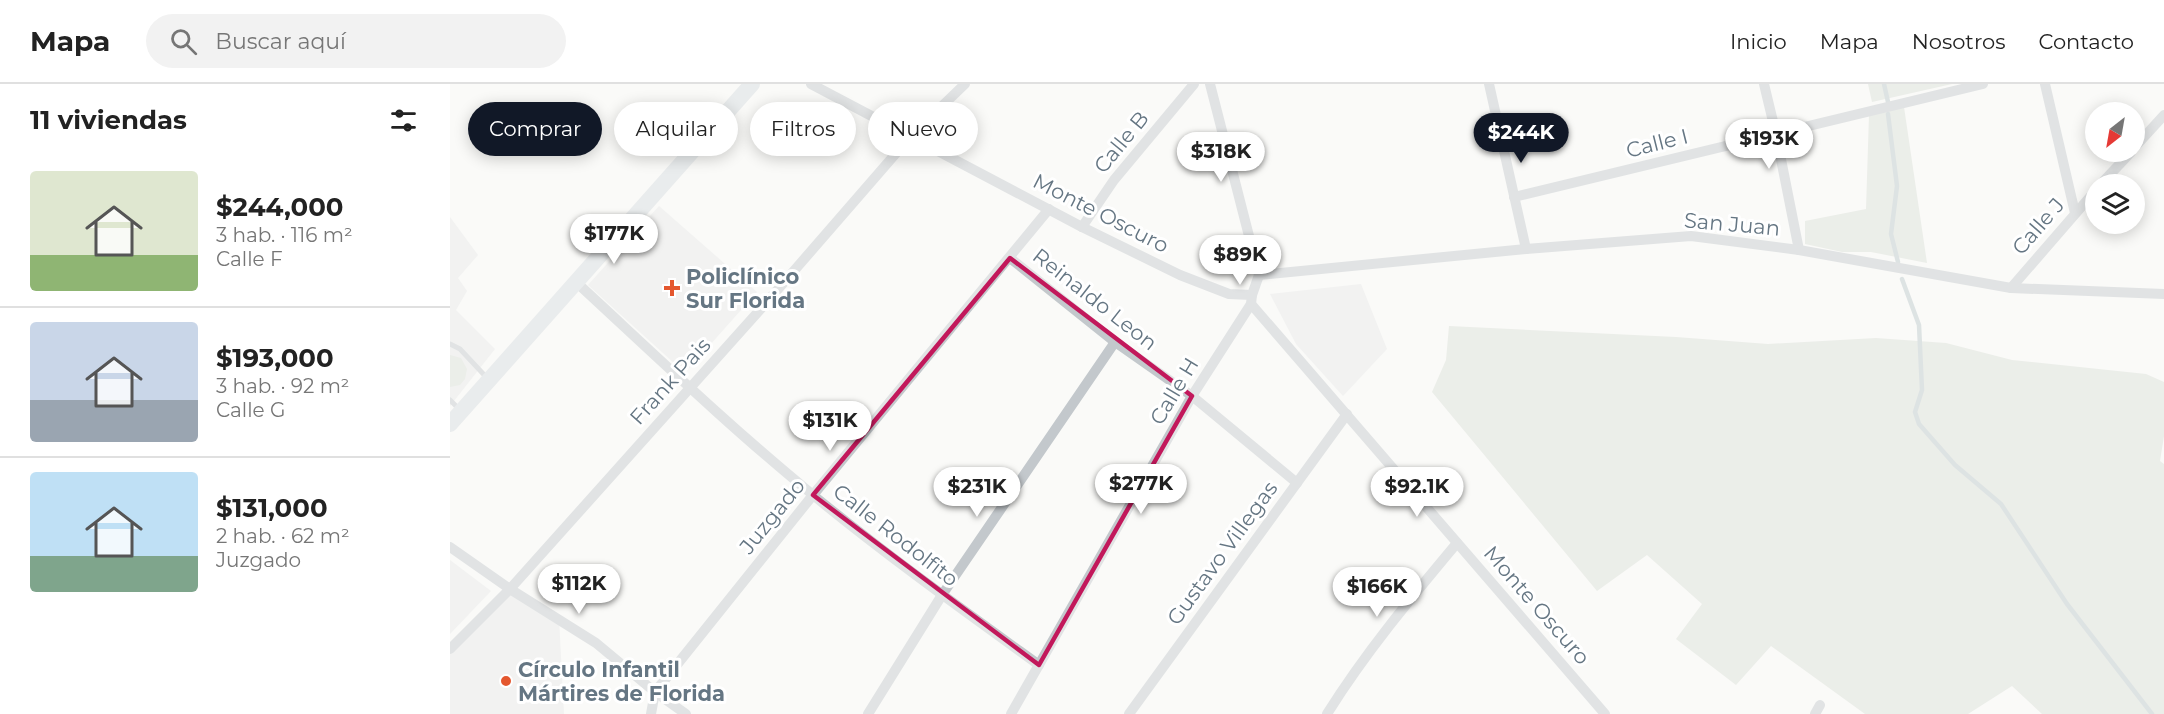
<!DOCTYPE html>
<html lang="es">
<head>
<meta charset="utf-8">
<style>
	:root { --surface:#fff; --page:#f2f2f2; --text:#222; --muted:#767676; --line:#e0e0e0; --accent:#111827 }
	body { margin:0; font-family:Montserrat,sans-serif; background:var(--page); color:var(--text); height:100vh; display:flex; flex-direction:column; font-size:22px; white-space:nowrap }
	* { box-sizing:border-box; margin:0 }
	p { font-size:20px; color:var(--muted) }
	.icon { flex:none; width:33px; height:33px; fill:none; stroke:currentColor; stroke-width:2; stroke-linecap:round; stroke-linejoin:round }
	.map { position:relative; flex:1; overflow:hidden }
	.side { display:flex; flex-direction:column; background:var(--surface); width:450px }
	.side>* { flex:none }
	.top-card { position:absolute; left:18px; top:18px; width:570px; height:54px; display:flex; gap:12px }
	.needle { width:39px; rotate:211deg }
	.buttons { position:absolute; left:1635px; top:18px; display:grid; gap:12px }
	.buttons a { display:grid; place-items:center; width:60px; height:60px; border-radius:50%; background:var(--surface); box-shadow:0 3px 15px #0003; font-size:30px }
	.price { position:absolute; translate:-50% -51px; padding:0 14px; border-radius:21px; background:#fff; color:#222; font-size:20px; line-height:39px; filter:drop-shadow(0 2px 3px #0008) }
	.price::after { content:''; position:absolute; left:50%; top:36px; width:18px; height:14px; margin-left:-9px; background:inherit; clip-path:polygon(0 0,100% 0,50% 100%) }
	.price.selected { background:var(--accent); color:#fff }
	ul { padding:0; list-style:none }
	li { display:flex; align-items:center; gap:18px; height:150px; padding:0 30px }
	li+li { border-top:2px solid var(--line) }
	li span { display:grid; place-items:center; flex:none; width:168px; height:120px; border-radius:6px; color:#555 }
	li>.icon { margin-inline-start:auto }
	span .icon { width:72px; height:72px; fill:#fffc; stroke-width:1 }
	li b { font-size:26px }
	h2 { display:flex; justify-content:space-between; align-items:center; height:72px; padding:0 30px; font-size:26px }
	.tag { padding:0 21px; border-radius:27px; background:var(--surface); box-shadow:0 3px 15px #0003; font-size:21px; line-height:54px }
	.tag.selected { background:var(--accent); color:#fff }
	header { display:flex; align-items:center; gap:36px; box-sizing:border-box; height:84px; padding:0 30px; background:var(--surface); border-bottom:2px solid var(--line) }
	header strong { font-size:28px }
	nav { display:flex; gap:33px; margin-inline-start:auto; font-size:21px }
	.search { width:420px; height:54px; background:var(--page); display:flex; align-items:center; gap:15px; box-sizing:border-box; padding:0 21px; border-radius:33px; color:var(--muted); font-size:22px }
	main { display:flex; flex:1; min-height:0 }
	.map>svg:first-child { display:block }
	.built { fill:#e8e9e9 }
	.green { fill:#dadfd7 }
	.lines { fill:none; stroke-linecap:round; stroke-linejoin:round }
	.stream { stroke:#bbc7cb; stroke-width:4.5 }
	.lane { stroke:#c3c8cc; stroke-width:5 }
	.street { stroke:#c3c8cc; stroke-width:10 }
	.secondary { stroke:#d6dbdf; stroke-width:16 }
	.marked { fill:none; stroke:#c2185b; stroke-width:4.5; stroke-linejoin:round }
	.poi-dot { fill:#e4572e; stroke:#fff; stroke-width:2 }
	.labels { text-anchor:middle; dominant-baseline:central; stroke-width:6; stroke-linejoin:round; paint-order:stroke }
	.street-label { font-size:21px; fill:#657683; stroke:#fff }
	.poi-label { font-size:21px; font-weight:bold; fill:#657683; stroke:#fff; text-anchor:start }
</style>
</head>
<body>
<header>
<strong>Mapa</strong>
<div class="search"><svg class="icon" aria-label="search" viewBox="0 0 24 24"><circle cx="10" cy="10" r="6"/><path d="M15 15l6 6"/></svg>Buscar aquí</div>
<nav><a>Inicio</a><a>Mapa</a><a>Nosotros</a><a>Contacto</a></nav>
</header>
<main>
<section class="side">
<h2>11 viviendas<svg class="icon" aria-label="filters" viewBox="0 0 24 24"><path d="M4 7h16M4 17h16"/><circle cx="9" cy="7" r="2"/><circle cx="15" cy="17" r="2"/></svg></h2>
<ul>
<li><span style="background:linear-gradient(#dfe7d0 70%,#8fb573 0)"><svg class="icon" aria-label="home" viewBox="0 0 24 24"><path d="M3 11l9-7 9 7M6 9v11h12V9"/></svg></span><div><b>$244,000</b><p>3 hab. · 116 m²</p><p>Calle F</p></div></li>
<li><span style="background:linear-gradient(#c9d6e8 65%,#9aa5b1 0)"><svg class="icon" aria-label="home" viewBox="0 0 24 24"><path d="M3 11l9-7 9 7M6 9v11h12V9"/></svg></span><div><b>$193,000</b><p>3 hab. · 92 m²</p><p>Calle G</p></div></li>
<li><span style="background:linear-gradient(#bfe0f5 70%,#7fa58c 0)"><svg class="icon" aria-label="home" viewBox="0 0 24 24"><path d="M3 11l9-7 9 7M6 9v11h12V9"/></svg></span><div><b>$131,000</b><p>2 hab. · 62 m²</p><p>Juzgado</p></div></li>
</ul>
</section>
<div class="map">
<svg width="1714" height="630" viewBox="0 0 1714 630">
	<rect width="100%" height="100%" fill="#fafaf8"/>
	<g class="built">
		<polygon points="209,122 307,208 235,289 138,201"/>
		<polygon points="0,133 28,171 8,194 17,207 6,226 45,265 0,322"/>
		<polygon points="911,200 937,265 893,312 846,260 820,210"/>
		<polygon points="0,476 41,507 0,550"/>
		<polygon points="60,505 109,534 114,630 0,630 0,564"/>
	</g>
	<g class="green">
		<polygon points="1418,0 1502,0 1422,18"/>
		<polygon points="1454,23 1477,179 1421,168 1392,168 1355,160 1355,137 1416,125 1419,31"/>
		<polygon points="999,242 1226,253 1318,260 1426,254 1496,259 1562,276 1696,290 1714,298 1714,352 1710,377 1714,380 1714,630 1592,630 1562,602 1518,630 1415,630 1321,562 1286,601 1226,555 1252,520 1197,471 1147,507 982,308 996,276"/>
		<polygon points="0,271 11,274 17,285 15,295 10,301 0,303"/>
	</g>
	<g class="lines">
		<g class="stream">
			<polyline points="1434,0 1438,18"/>
			<polyline points="1438,30 1447,102 1441,150 1448,178"/>
			<polyline points="1452,195 1469,241 1472,306 1465,328 1469,340 1505,381 1551,420 1617,520 1702,630"/>
		</g>
		<g class="lane">
			<polyline points="0,260 10,265 38,295"/>
			<polyline points="0,316 10,326"/>
		</g>
		<g class="street">
			<polyline points="361,0 632,143 730,191 779,210 802,211"/>
			<polyline points="760,0 809,191"/>
			<polyline points="1039,0 1076,165"/>
			<polyline points="1314,0 1326,50 1349,166"/>
			<polyline points="1595,0 1625,129"/>
			<polyline points="1684,64 1714,31"/>
			<polyline points="1651,100 1681,68"/>
			<polyline points="1064,113 1533,0"/>
			<polyline points="632,143 664,96 744,0"/>
			<polyline points="560,174 665,258 742,312 847,399"/>
			<polyline points="809,191 1076,165 1241,152 1349,166 1561,204 1714,210"/>
			<path d="M 126,198 C 204,270 281,344 363,411 C 436,471 513,526 589,581"/>
			<polyline points="1561,204 1646,106"/>
			<polyline points="801,220 1155,630"/>
			<polyline points="0,463 60,505 146,559 205,608 236,630"/>
			<polyline points="0,565 60,505 316,219 461,52 515,0"/>
			<polyline points="201,630 205,608 363,411 599,125"/>
			<polyline points="418,630 492,511 665,258"/>
			<polyline points="561,630 742,312 801,220 802,211 809,191"/>
			<polyline points="679,630 897,330"/>
			<path d="M 877,630 C 915,569 961,514 1007,459"/>
			<polyline points="1365,630 1370,621"/>
		</g>
		<polyline class="secondary" points="0,340 302,0"/>
	</g>
	<path d="M0 0H1714V630H0ZM 560,174 L 742,312 L 589,581 L 363,411 Z" fill="#fafaf8" fill-opacity=".55" fill-rule="evenodd"/>
	<path class="marked" d="M 560,174 L 742,312 L 589,581 L 363,411 Z"/>
	<g class="poi-dot">
		<path d="M219 195h6v6h6v6h-6v6h-6v-6h-6v-6h6z"/>
		<circle cx="56" cy="597" r="6"/>
	</g>
	<g class="labels">
		<g class="street-label">
			<text transform="translate(671 58) rotate(-51)">Calle B</text>
			<text transform="translate(1207 59) rotate(-14)">Calle I</text>
			<text transform="translate(651 129) rotate(27)">Monte Oscuro</text>
			<text transform="translate(1282 140) rotate(5)">San Juan</text>
			<text transform="translate(1588 142) rotate(-49)">Calle J</text>
			<text transform="translate(645 215) rotate(38)">Reinaldo Leon</text>
			<text transform="translate(220 297) rotate(-48)">Frank Pais</text>
			<text transform="translate(724 307) rotate(-59)">Calle H</text>
			<text transform="translate(322 432) rotate(-51)">Juzgado</text>
			<text transform="translate(446 451) rotate(38)">Calle Rodolfito</text>
			<text transform="translate(772 469) rotate(-54)">Gustavo Villegas</text>
			<text transform="translate(1087 521) rotate(49)">Monte Oscuro</text>
		</g>
		<g class="poi-label">
			<text x="236" y="192">Policlínico<tspan x="236" dy="24">Sur Florida</tspan></text>
			<text x="68" y="585">Círculo Infantil<tspan x="68" dy="24">Mártires de Florida</tspan></text>
		</g>
	</g>
</svg>
<div class="buttons">
<a><svg class="needle" viewBox="-14 -14 28 28"><path d="M0-13l5 13h-10z" fill="#e53935"/><path d="M0 13l5-13h-10z" fill="#767676"/></svg></a>
<a><svg class="icon" aria-label="layers" viewBox="0 0 24 24"><path d="M12 4l9 5-9 5-9-5zM3 14l9 5 9-5"/></svg></a>
</div>
<b class="price selected" style="left:1071px;top:80px">$244K</b>
<b class="price" style="left:1319px;top:86px">$193K</b>
<b class="price" style="left:771px;top:99px">$318K</b>
<b class="price" style="left:164px;top:181px">$177K</b>
<b class="price" style="left:790px;top:202px">$89K</b>
<b class="price" style="left:380px;top:368px">$131K</b>
<b class="price" style="left:691px;top:431px">$277K</b>
<b class="price" style="left:527px;top:434px">$231K</b>
<b class="price" style="left:967px;top:434px">$92.1K</b>
<b class="price" style="left:129px;top:531px">$112K</b>
<b class="price" style="left:927px;top:534px">$166K</b>
<div class="top-card">
<a class="tag selected">Comprar</a>
<a class="tag">Alquilar</a>
<a class="tag">Filtros</a>
<a class="tag">Nuevo</a>
</div>
</div>
</main>
</body>
</html>
